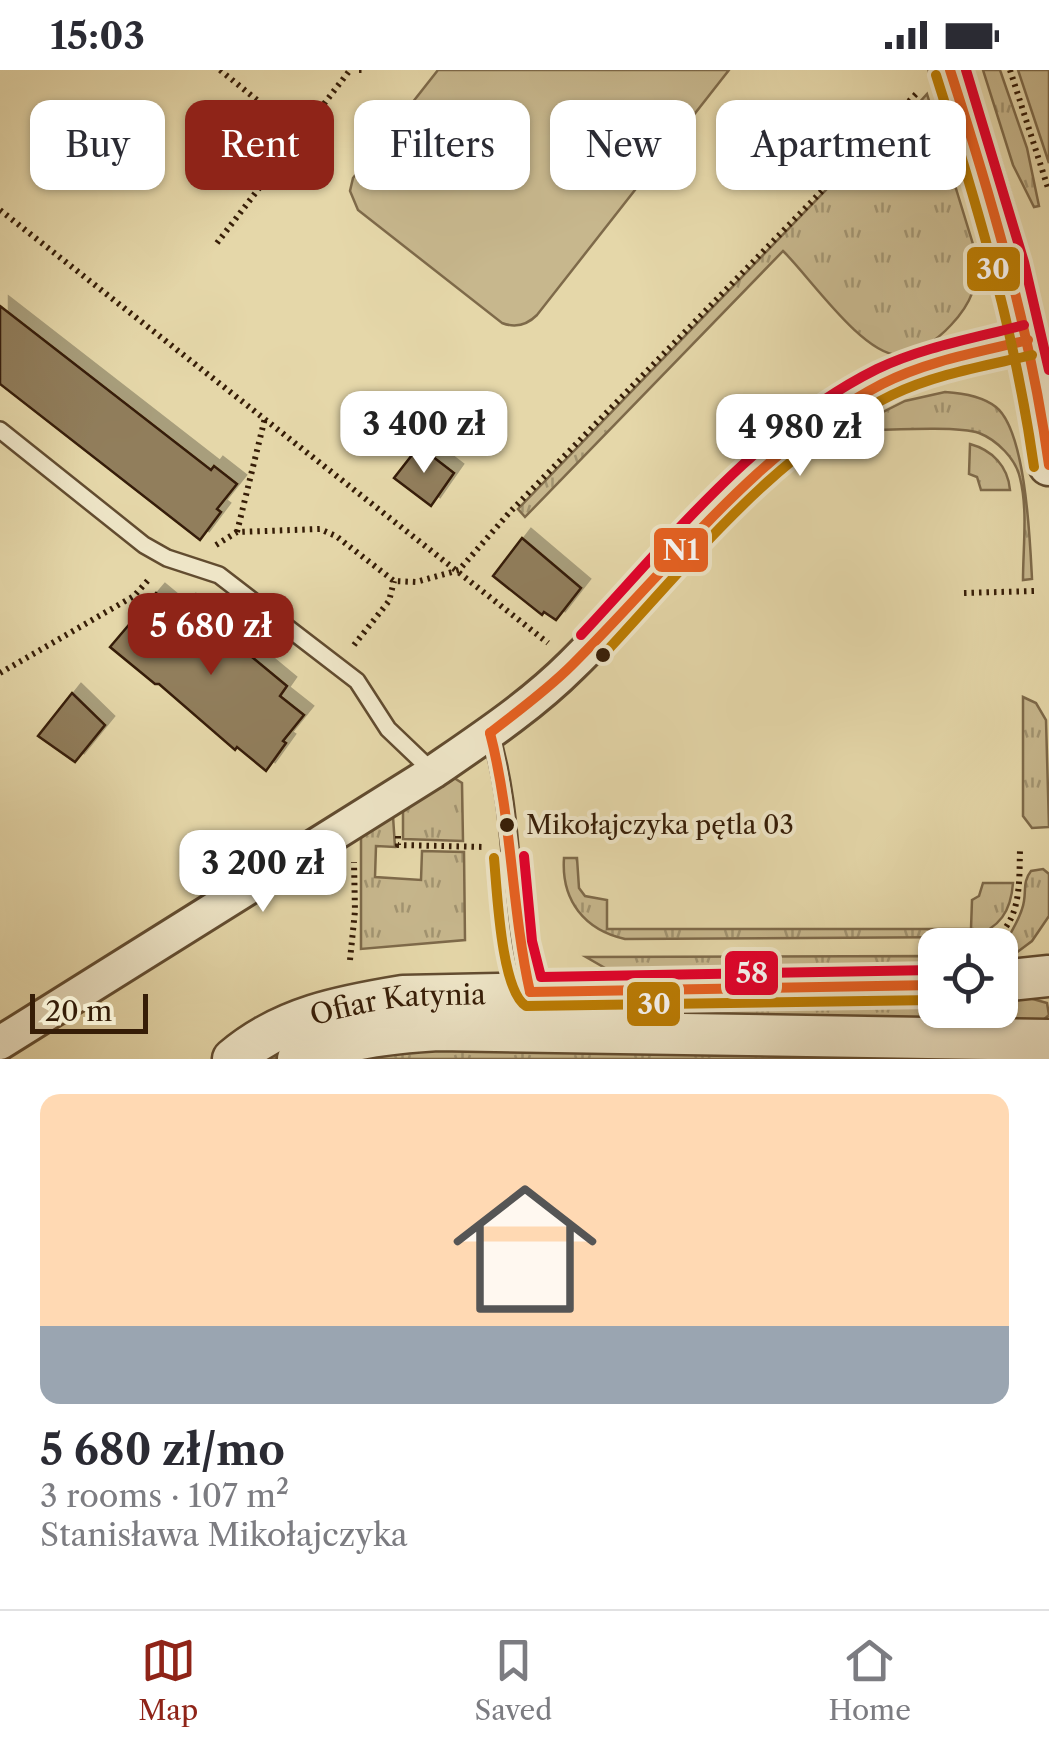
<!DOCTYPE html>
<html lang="en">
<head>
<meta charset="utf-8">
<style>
	:root { --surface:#fff; --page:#f2f2f3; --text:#2b2b33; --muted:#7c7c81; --line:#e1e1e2; --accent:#8f2418 }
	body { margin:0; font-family:"Libre Caslon Text",serif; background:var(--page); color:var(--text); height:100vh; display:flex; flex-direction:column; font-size:38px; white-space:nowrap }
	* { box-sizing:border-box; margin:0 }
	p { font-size:32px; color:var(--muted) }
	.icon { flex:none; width:55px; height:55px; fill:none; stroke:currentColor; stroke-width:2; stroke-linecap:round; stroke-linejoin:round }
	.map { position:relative; height:989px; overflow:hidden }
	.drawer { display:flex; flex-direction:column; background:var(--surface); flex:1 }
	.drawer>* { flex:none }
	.banner { position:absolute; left:30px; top:30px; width:990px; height:90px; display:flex; gap:20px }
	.tools { position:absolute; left:918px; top:858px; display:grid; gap:20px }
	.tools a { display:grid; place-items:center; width:100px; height:100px; border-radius:20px; background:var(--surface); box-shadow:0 2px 8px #0004; font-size:50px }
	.scale { position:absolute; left:30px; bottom:25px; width:118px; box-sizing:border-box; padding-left:10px; border:5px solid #361d07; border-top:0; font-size:28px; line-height:35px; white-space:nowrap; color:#361d07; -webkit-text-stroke:8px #eee5c7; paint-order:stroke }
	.price { position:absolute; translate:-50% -85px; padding:0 22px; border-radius:20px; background:#fff; color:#222; font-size:32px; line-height:65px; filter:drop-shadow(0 2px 5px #0008) }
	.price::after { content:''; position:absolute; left:50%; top:60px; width:30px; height:22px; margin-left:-15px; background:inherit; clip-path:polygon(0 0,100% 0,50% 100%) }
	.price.active { background:var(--accent); color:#fff }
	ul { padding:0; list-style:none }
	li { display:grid; align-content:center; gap:20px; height:530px; padding:0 40px }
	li+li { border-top:2px solid var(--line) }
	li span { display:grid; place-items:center; height:310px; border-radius:20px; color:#555 }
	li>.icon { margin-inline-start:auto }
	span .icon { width:180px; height:180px; fill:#fffc; stroke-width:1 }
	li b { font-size:42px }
	.pill { padding:0 35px; border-radius:20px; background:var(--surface); box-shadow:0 2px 8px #0004; font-size:35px; line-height:90px }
	.pill.active { background:var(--accent); color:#fff }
	.status { display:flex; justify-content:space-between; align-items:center; height:70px; padding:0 50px; background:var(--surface); direction:ltr }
	.status svg { height:28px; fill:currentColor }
	.dock { display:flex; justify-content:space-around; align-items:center; height:140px; border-top:2px solid var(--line); background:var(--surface); font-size:28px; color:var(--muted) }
	.dock a { display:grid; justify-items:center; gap:5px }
	.dock .active { color:var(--accent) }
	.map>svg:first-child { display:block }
	.grass { fill:url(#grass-tufts); stroke:#7e6a4a; stroke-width:2.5 }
	.green { fill:#c7b78d; stroke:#7e6a4a; stroke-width:2.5 }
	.building { fill:#917e5b; stroke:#361d07; stroke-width:2.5; filter:url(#shadow) }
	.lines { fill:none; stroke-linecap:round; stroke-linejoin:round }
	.service-casing { stroke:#624c30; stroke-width:20 }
	.minor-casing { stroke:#624c30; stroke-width:38 }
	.tertiary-casing { stroke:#624c30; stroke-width:45 }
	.path { stroke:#361d07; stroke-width:6; stroke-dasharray:2.5 5; stroke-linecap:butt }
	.service { stroke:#eee5c7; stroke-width:15 }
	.minor { stroke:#eee5c7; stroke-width:32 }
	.tertiary { stroke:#eee5c7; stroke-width:40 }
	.bus-1-casing { stroke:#eee5c7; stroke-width:18 }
	.bus-2-casing { stroke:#eee5c7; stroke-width:18 }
	.bus-3-casing { stroke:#eee5c7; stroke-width:18 }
	.bus-1 { stroke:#e96121; stroke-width:10 }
	.bus-2 { stroke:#bd7d02; stroke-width:10 }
	.bus-3 { stroke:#e4002b; stroke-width:10 }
	.bus-dot { fill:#361d07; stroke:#eee5c7; stroke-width:4 }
	.labels { text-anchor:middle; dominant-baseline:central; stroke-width:8; stroke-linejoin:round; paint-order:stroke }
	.bus-label { font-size:26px; fill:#361d07; stroke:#eee5c7; text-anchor:start }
	.street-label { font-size:28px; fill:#361d07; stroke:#eee5c7 }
	.line-badge { stroke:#eee5c7; stroke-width:4 }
	.badge-label { font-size:28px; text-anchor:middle; font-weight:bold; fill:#fff }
</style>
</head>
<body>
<div class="status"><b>15:03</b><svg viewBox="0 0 49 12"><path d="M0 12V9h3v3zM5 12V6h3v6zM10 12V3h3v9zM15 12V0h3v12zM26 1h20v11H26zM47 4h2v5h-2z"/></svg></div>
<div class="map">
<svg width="1049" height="989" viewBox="0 0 1049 989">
	<defs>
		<pattern id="grass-tufts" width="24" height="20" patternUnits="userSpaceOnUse" patternTransform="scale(2.5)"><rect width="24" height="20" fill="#c7b78d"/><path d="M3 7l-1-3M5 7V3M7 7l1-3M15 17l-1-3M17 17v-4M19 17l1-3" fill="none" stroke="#a29471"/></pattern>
		<filter id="shadow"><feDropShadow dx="9" dy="-9" stdDeviation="0" flood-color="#0004"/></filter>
	</defs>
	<rect width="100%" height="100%" fill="#e5d7a9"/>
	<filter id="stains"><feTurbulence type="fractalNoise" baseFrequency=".002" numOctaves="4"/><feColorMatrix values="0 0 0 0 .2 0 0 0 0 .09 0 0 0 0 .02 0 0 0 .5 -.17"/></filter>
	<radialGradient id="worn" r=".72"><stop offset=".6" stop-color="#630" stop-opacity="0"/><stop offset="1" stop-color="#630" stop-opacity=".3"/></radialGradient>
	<g class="grass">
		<polygon points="983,0 1000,0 1027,78 1039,136 1034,137 1013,95"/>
		<path d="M 927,24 L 976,184 C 980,212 971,234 951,255 C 939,268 916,286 898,285 C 861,283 809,206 783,181 L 525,447 L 518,439 L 852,93 L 869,88 Z"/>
		<path d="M 945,322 C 962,323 982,326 996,337 C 1026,361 1030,471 1032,509 L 1023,510 C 1023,477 1028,440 1020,408 C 1016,389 997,370 979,363 C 956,355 874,361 845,361 L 905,331 Z"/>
		<path d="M 970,374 C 992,380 1008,396 1010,420 L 981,420 L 977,407 L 969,404 Z"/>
		<polygon points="1023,627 1036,633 1046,650 1049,757 1032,758 1023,746"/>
		<polygon points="451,706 462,713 463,771 403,769 403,739"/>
		<polygon points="393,746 395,777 376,776 375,807 421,810 422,781 464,782 465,870 361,879 361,765"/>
		<path d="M 564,788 L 577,788 L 579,818 L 585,826 L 607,830 L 607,859 L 971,859 L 972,830 L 979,826 L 983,813 L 1013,813 C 1011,841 1000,858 972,867 L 625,869 C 585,860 561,831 564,788 Z"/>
		<path d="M 1043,799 L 1049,804 L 1049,846 L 1032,871 L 1004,892 C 1000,870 1021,854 1024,831 C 1026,819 1023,811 1031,801 Z"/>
		<polygon points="935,886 935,904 619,906 586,887"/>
		<polygon points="1003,927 1026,927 1047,933 1049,945 1042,951 1003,953"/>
		<polygon points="935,928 935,940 964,940 964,953 282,984 274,989 251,989 336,948"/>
		<polygon points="479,971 949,989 324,989"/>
	</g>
	<g class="green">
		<path d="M 438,0 L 729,0 L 537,245 C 527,255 515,258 502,253 L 358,140 L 350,121 L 353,108 Z"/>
		<polygon points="1018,0 1049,0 1049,93"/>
	</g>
	<g class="building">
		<polygon points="0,236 211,400 214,396 237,414 217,439 221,442 200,470 0,314"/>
		<polygon points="419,376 454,403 431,436 394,408"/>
		<polygon points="522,468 581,518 556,550 544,542 542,545 493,506"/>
		<polygon points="156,523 180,543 187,533 287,616 280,626 304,645 283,671 286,673 266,701 237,677 235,680 159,614 155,614 110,577"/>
		<polygon points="72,623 105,655 75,692 38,666"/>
	</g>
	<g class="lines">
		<g class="service-casing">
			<g id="service">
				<polyline points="0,360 144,475 167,488 219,505 357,611 388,659 433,702"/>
				<path d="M 490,663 C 516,746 507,837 530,922"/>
			</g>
		</g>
		<g class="minor-casing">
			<path id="minor" d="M 0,973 L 433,702 C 481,669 531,636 572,595 C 667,502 762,374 882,314 C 927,291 979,283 1028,270"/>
		</g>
		<g class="tertiary-casing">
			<g id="tertiary">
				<path d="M 950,0 C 992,130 1033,260 1049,395"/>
				<polyline points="1000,911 1049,906"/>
				<path id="s1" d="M 233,989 C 282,947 342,936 403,926 L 935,915"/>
				<path d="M 298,989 C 343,968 389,963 438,960 L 1049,970"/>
			</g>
		</g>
		<g class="path">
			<polyline points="220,0 300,65 350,0"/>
			<polyline points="359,0 364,0"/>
			<polyline points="1010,0 1049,121"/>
			<polyline points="0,140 548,573"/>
			<polyline points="217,173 300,65"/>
			<polyline points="237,462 265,348"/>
			<polyline points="216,475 237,462 320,459 336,466 394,511 416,512 459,500 509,443 918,22"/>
			<polyline points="964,523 1035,521"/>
			<polyline points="354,575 389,531 394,511"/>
			<polyline points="0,603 134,526 150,508"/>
			<polyline points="398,766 398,775 486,777"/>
			<path d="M 990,872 C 1022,852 1019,813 1020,780"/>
			<polyline points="350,890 355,841 354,792"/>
		</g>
		<use href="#service" class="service"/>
		<use href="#minor" class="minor"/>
		<use href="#tertiary" class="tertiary"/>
		<g class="bus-1-casing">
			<g id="bus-1">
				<path d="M 950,0 C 992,130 1030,259 1049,395"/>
				<path d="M 490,663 C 518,641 547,620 572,595 C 671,497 757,379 882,314 C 927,291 979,282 1028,270"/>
				<path d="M 490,663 C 512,748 511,836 530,922"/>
				<polyline points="530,922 935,915"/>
			</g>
		</g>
		<g class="bus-2-casing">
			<g id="bus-2">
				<path d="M 936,5 C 977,134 1015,262 1034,397"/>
				<path d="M 603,585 C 689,493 776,381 892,325 C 936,304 985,296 1032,285"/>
				<path d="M 494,788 C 497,819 501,921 526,936 L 935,930"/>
			</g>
		</g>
		<g class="bus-3-casing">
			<g id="bus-3">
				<polyline points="966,0 1024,192 1049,300"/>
				<path d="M 581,565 C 670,470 758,358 877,299 C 923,277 975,268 1024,255"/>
				<polyline points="524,786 532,871 541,907 935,900"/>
			</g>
		</g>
		<use href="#bus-1" class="bus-1"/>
		<use href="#bus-2" class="bus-2"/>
		<use href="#bus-3" class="bus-3"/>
	</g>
	<g class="bus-dot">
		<circle cx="603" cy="585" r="9"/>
		<circle cx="507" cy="755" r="9"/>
	</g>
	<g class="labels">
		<g class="bus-label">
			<text x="526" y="755">Mikołajczyka pętla 03</text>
		</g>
		<g class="street-label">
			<text stroke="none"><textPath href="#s1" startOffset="178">Ofiar Katynia</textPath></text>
		</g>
	</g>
	<g class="line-badge">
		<rect x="965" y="175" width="57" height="48" rx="10" fill="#bd7d02"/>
		<rect x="652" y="456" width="58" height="48" rx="10" fill="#e96121"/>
		<rect x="723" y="879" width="57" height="48" rx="10" fill="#e4002b"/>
		<rect x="625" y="910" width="57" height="48" rx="10" fill="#bd7d02"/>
	</g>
	<g class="badge-label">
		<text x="993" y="209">30</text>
		<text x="681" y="490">N1</text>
		<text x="752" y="913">58</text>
		<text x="654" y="944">30</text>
	</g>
	<rect width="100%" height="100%" filter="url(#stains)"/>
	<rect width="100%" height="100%" fill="url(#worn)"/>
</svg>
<div class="tools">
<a><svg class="icon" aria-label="locate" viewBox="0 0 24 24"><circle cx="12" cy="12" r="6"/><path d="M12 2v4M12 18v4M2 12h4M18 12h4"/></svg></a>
</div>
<div class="scale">20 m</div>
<b class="price" style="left:424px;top:406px">3 400 zł</b>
<b class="price" style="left:800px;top:409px">4 980 zł</b>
<b class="price active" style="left:211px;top:608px">5 680 zł</b>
<b class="price" style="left:263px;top:845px">3 200 zł</b>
<div class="banner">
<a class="pill">Buy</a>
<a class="pill active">Rent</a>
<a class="pill">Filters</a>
<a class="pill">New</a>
<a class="pill">Apartment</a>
</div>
</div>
<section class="drawer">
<ul>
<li><span style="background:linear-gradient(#ffd9b3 75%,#9aa5b1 0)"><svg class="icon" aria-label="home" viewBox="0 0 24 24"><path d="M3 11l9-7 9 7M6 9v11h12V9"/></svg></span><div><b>5 680 zł/mo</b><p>3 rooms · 107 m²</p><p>Stanisława Mikołajczyka</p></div></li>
</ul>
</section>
<nav class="dock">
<a class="active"><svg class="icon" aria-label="map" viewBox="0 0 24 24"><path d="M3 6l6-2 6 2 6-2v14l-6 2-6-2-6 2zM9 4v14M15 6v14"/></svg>Map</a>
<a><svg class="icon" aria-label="saved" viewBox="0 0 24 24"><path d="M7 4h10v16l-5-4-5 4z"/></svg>Saved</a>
<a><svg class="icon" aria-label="home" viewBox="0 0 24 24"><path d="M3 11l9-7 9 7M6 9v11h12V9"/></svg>Home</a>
</nav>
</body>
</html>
